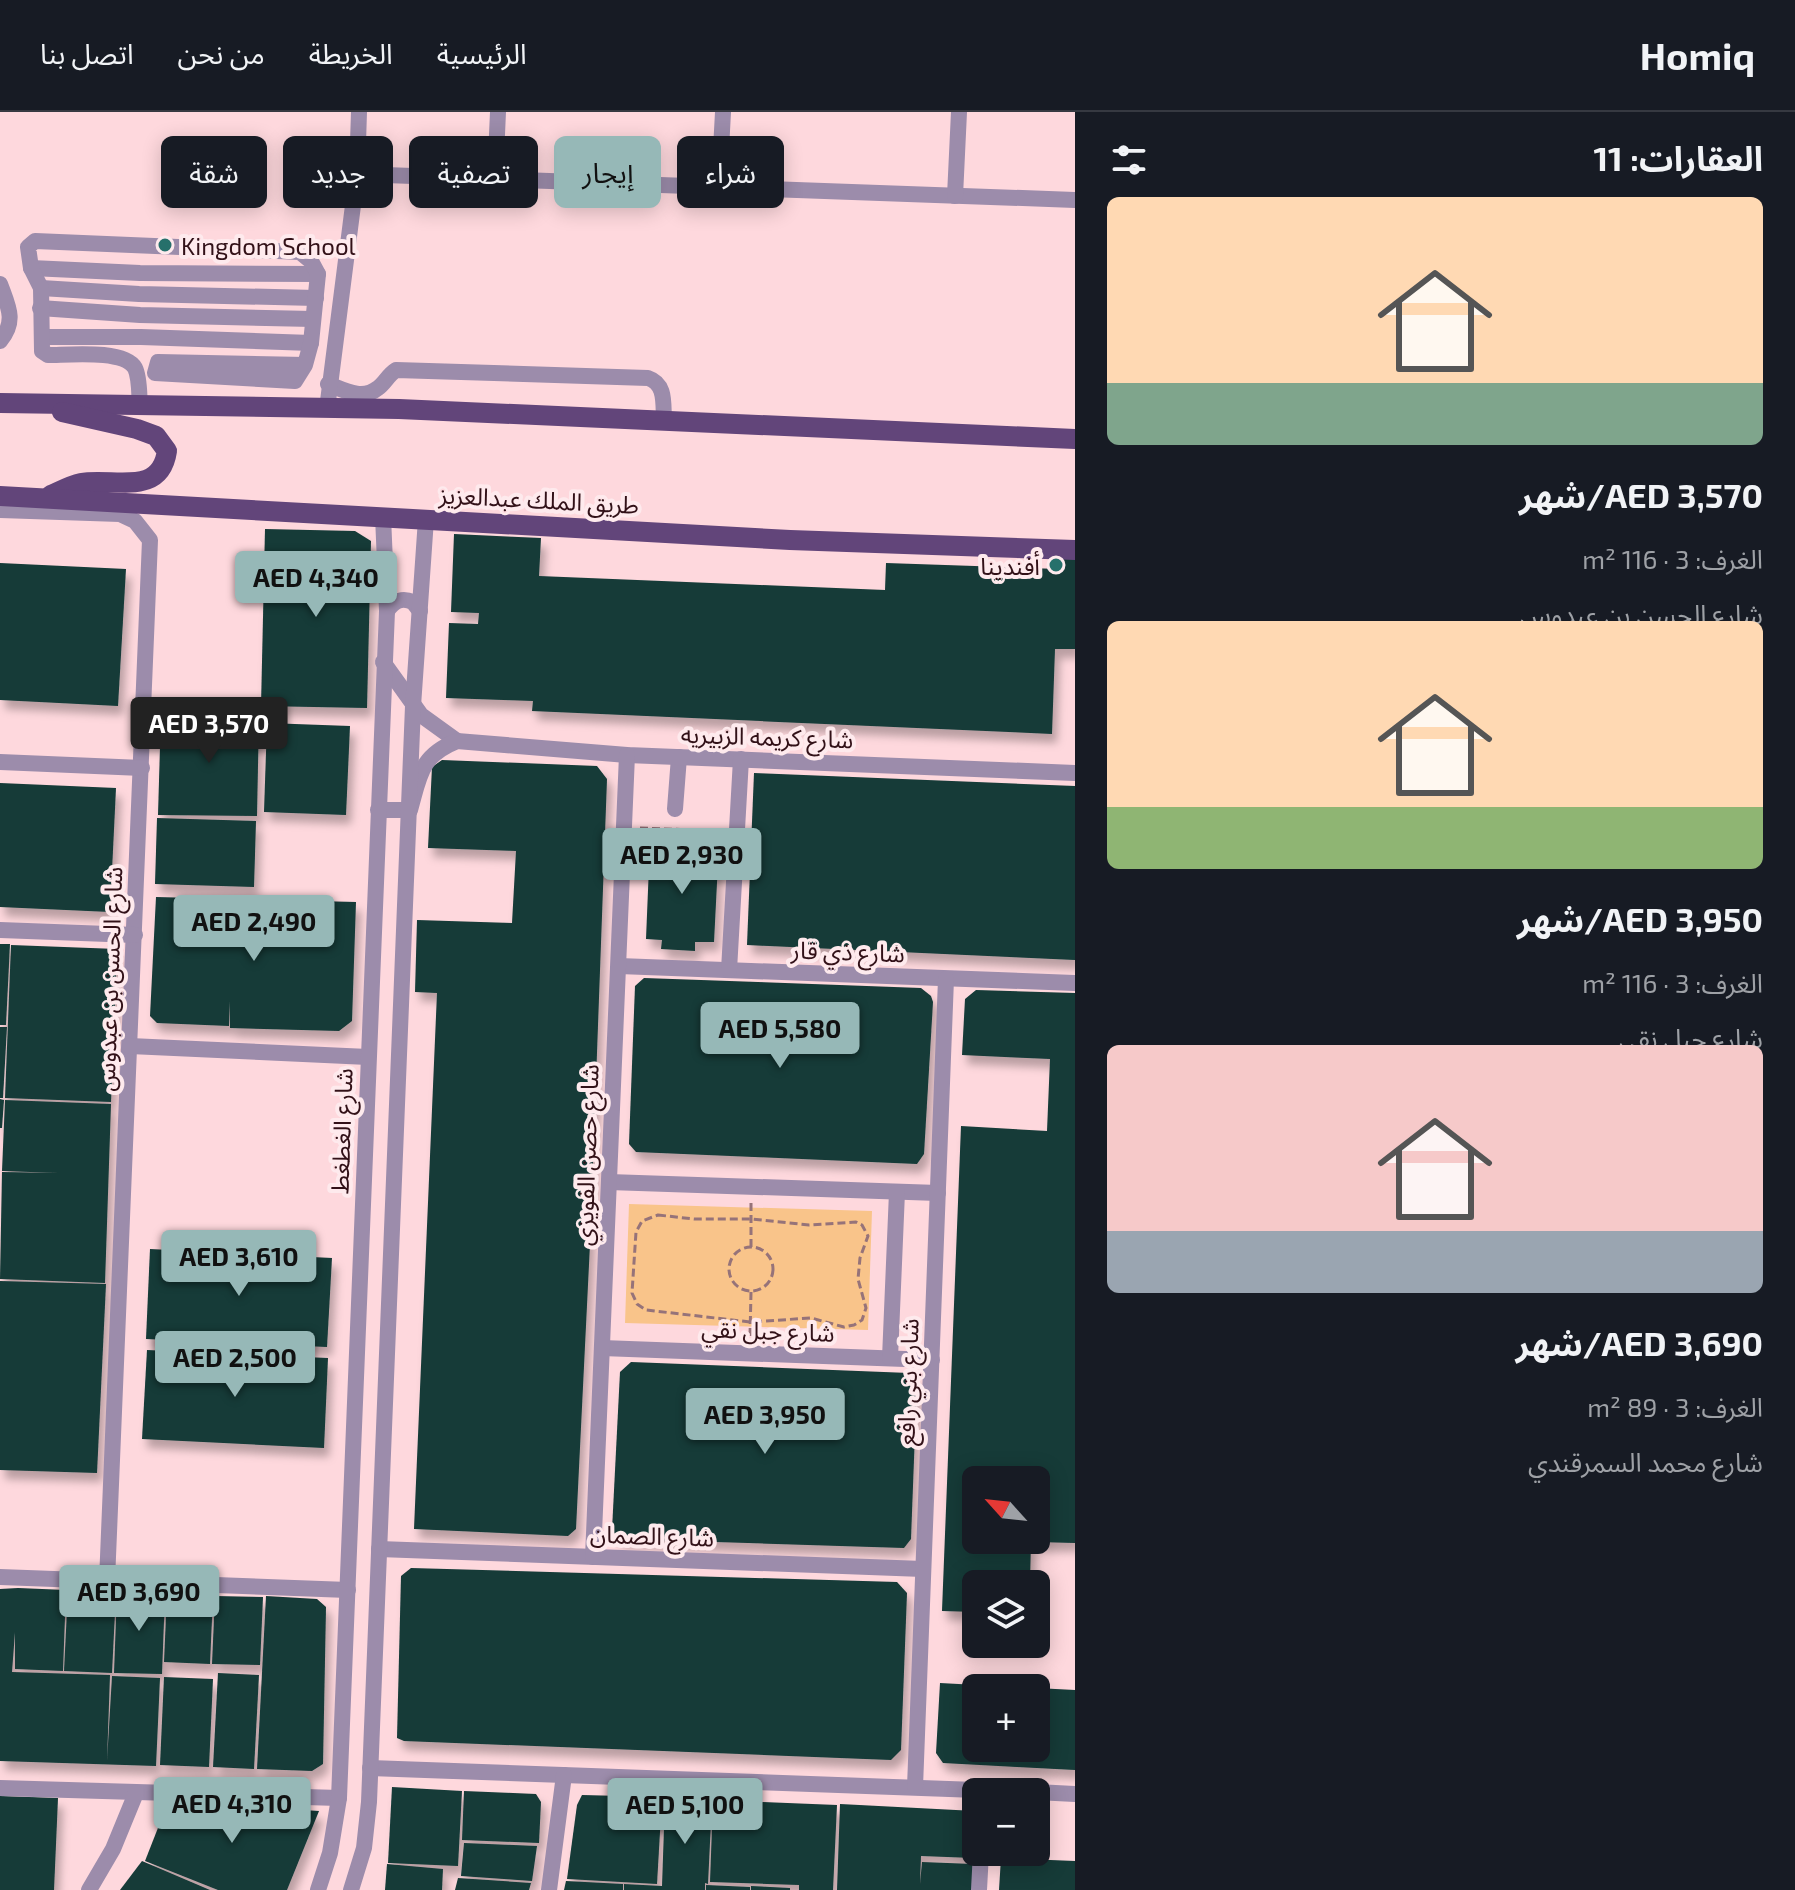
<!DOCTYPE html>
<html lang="ar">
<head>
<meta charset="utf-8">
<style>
	:root { --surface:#171b24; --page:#242831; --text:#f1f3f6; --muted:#9ea1a6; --line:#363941; --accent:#96b8b7 }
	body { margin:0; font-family:"Exo 2","Noto Sans Arabic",sans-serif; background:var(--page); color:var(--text); direction:rtl; height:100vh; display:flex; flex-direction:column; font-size:30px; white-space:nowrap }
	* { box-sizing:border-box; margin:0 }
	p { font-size:26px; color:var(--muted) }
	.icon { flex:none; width:44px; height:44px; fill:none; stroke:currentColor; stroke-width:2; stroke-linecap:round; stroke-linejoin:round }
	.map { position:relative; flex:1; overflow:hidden; direction:ltr }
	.sheet { display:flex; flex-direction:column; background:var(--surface); width:720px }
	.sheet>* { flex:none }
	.guide { position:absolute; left:24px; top:24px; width:760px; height:72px; direction:rtl; display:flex; gap:16px }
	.needle { width:52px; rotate:297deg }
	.buttons { position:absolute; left:962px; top:1354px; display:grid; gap:16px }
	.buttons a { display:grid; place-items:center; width:88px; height:88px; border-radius:12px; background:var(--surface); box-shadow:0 4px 20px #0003; font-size:40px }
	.price { position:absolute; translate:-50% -68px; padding:0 18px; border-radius:8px; background:var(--accent); color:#111; font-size:26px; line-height:52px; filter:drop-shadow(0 2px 4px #0008) }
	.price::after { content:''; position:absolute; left:50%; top:48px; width:24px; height:18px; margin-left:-12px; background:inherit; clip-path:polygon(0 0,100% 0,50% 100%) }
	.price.current { background:#222; color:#fff }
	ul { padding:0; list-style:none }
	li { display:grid; align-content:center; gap:16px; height:424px; padding:0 32px }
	li span { display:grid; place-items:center; height:248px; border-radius:12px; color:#555 }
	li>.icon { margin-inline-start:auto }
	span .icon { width:144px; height:144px; fill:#fffc; stroke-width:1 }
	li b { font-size:34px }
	h2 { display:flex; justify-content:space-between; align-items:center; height:96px; padding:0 32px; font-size:34px }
	.tag { padding:0 28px; border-radius:12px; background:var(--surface); box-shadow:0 4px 20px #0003; font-size:28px; line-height:72px }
	.tag.current { background:var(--accent); color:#111 }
	header { display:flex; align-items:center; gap:48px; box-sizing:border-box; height:112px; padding:0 40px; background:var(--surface); border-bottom:2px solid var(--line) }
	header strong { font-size:38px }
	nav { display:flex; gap:44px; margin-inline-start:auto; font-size:28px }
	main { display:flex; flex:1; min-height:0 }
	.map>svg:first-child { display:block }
	.green { fill:#f9c48a }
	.building { fill:#143a37; filter:url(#shadow) }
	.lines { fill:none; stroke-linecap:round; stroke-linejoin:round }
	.path { stroke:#967379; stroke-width:3; stroke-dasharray:8 4; stroke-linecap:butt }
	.minor { stroke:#9c8cab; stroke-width:16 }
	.major { stroke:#62457a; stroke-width:20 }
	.poi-dot { fill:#26706b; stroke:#feeaed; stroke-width:3 }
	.labels { text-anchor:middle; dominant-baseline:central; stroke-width:8; stroke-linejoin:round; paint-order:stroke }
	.poi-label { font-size:24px; fill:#321118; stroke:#feeaed; text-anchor:start }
	.street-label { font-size:24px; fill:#321118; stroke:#feeaed }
</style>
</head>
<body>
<header>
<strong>Homiq</strong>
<nav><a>الرئيسية</a><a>الخريطة</a><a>من نحن</a><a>اتصل بنا</a></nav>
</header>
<main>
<section class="sheet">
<h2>العقارات: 11<svg class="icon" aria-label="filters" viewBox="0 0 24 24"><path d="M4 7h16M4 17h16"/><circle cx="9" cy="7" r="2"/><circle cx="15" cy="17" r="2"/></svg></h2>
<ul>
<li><span style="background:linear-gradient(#ffd9b3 75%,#7fa58c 0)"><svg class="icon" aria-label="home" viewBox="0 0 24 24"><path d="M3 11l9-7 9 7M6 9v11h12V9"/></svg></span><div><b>AED 3,570/شهر</b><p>الغرف: 3 · 116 m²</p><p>شارع الحسن بن عبدوس</p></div></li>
<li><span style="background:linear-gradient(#ffd9b3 75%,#8fb573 0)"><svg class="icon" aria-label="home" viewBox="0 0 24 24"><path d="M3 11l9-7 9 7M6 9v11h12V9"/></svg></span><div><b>AED 3,950/شهر</b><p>الغرف: 3 · 116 m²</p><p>شارع جبل نقي</p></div></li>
<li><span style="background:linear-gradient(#f6c9c9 75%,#9aa5b1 0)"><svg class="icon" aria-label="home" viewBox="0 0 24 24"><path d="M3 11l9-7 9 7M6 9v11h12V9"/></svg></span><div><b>AED 3,690/شهر</b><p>الغرف: 3 · 89 m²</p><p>شارع محمد السمرقندي</p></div></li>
</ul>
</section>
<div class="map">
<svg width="1075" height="1778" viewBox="0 0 1075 1778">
	<defs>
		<filter id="shadow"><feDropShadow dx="5" dy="9" stdDeviation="4" flood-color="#0004"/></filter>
	</defs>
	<rect width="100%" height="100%" fill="#fed8dd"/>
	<polygon class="green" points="629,1092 872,1099 868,1218 625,1211"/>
	<g class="building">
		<polygon points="265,417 355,419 371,429 367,596 261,594"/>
		<polygon points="454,422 541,426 539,464 885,478 886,451 1059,457 1059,445 1075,446 1075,537 1055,537 1052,622 532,599 533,589 446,586 449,511 478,512 479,501 451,500"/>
		<polygon points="0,451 126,457 118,594 0,588"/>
		<polygon points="161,601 259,603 257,704 158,703"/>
		<polygon points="267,611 350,614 346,703 264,700"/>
		<polygon points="442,648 597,654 607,667 590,1132 576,1417 568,1424 414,1417 437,881 415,880 417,808 512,811 516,739 428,736 432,655"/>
		<polygon points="754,661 1075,674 1075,848 747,833"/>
		<polygon points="0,671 116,676 110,800 0,795"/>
		<polygon points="157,706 256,709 254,775 155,772"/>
		<polygon points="650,730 658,730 657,735 710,737 710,730 719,731 714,830 695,830 695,839 661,837 662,828 646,827"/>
		<polygon points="156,785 356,790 352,909 339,919 230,916 230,889 229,914 157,911 150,904"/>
		<polygon points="0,832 10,832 6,913 0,913"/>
		<polygon points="11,833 117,837 111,990 5,986"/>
		<polygon points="644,866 921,876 931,884 933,890 924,1042 917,1052 636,1040 629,1032 635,874"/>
		<polygon points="976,878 1075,881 1075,1431 1036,1430 1036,1368 976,1368 976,1428 1031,1428 1030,1472 976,1472 976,1500 942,1499 961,1014 1047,1019 1050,947 962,943 965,887"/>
		<polygon points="0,915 7,915 3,986 0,986"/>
		<polygon points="0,987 4,988 2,1016 0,1016"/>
		<polygon points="5,988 111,992 105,1171 0,1167 2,1060 59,1061 2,1059"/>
		<polygon points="150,1137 332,1146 327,1235 146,1227"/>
		<polygon points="0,1169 106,1172 97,1361 0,1358"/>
		<polygon points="147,1238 328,1246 324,1336 142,1327"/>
		<polygon points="631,1250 909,1261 917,1267 911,1427 904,1436 619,1427 612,1418 620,1260"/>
		<polygon points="411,1456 897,1470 907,1481 901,1638 891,1648 404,1629 397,1626 401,1464"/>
		<polygon points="18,1476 66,1478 63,1559 15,1557 15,1520 12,1560 110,1563 107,1649 112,1564 160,1566 156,1654 0,1649 0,1477"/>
		<polygon points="68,1478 116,1480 112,1561 64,1559"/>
		<polygon points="117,1480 165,1482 162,1562 114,1561"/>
		<polygon points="167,1482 213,1484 210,1552 164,1550"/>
		<polygon points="215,1484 263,1485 260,1553 212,1552"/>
		<polygon points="266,1484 317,1487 326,1495 323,1652 312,1659 257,1657"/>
		<polygon points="218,1561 259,1563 254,1657 213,1655"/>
		<polygon points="164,1565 213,1567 209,1655 160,1653"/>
		<polygon points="940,1571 995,1574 994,1576 976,1576 976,1636 1036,1636 1036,1576 1075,1578 1075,1658 943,1651 936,1641"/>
		<polygon points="392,1675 462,1679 458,1754 388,1751"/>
		<polygon points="464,1679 536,1682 541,1690 539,1731 462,1728"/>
		<polygon points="582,1683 662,1685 657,1772 567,1767 577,1693"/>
		<polygon points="0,1684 58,1686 54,1778 0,1778"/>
		<polygon points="665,1687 712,1689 708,1772 705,1771 705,1778 624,1778 624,1772 662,1774"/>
		<polygon points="713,1688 837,1693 833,1778 799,1778 799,1773 710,1770"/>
		<polygon points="178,1690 319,1699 287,1778 218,1778 145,1749 165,1698"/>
		<polygon points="840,1692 975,1699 973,1746 921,1744 920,1772 922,1750 973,1752 972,1778 837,1778"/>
		<polygon points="464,1731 537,1734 532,1769 461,1764"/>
		<polygon points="1001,1746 1075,1749 1075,1778 999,1778"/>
		<polygon points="142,1749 210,1778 120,1778"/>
		<polygon points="387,1752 443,1757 442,1778 385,1778"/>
		<polygon points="458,1766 531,1771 529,1778 455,1778"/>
		<polygon points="566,1769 623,1772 623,1778 564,1778"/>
		<polygon points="706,1773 750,1775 750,1778 706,1778"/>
		<polygon points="751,1774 790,1776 790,1778 751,1778"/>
	</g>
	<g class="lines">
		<g class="path">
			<polyline points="640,716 720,719"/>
			<polyline points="751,1091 751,1135"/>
			<polygon points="658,1103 694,1107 751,1107 809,1113 856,1110 862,1113 868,1124 860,1146 858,1167 866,1196 862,1208 854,1213 844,1215 811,1206 750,1210 646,1198 637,1192 632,1181 636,1120 642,1109"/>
			<circle cx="751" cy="1157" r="22"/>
			<polyline points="750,1224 751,1180"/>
		</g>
		<g class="minor">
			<polyline points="357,62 1075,88"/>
			<polyline points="495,67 498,0"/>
			<polyline points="719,75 723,0"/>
			<polyline points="955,84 959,0"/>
			<polyline points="31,156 140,161 318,162"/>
			<path d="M 0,172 C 8,194 17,209 0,229"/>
			<polyline points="41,176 139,182 316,186"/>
			<polyline points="40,196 140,203 313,207"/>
			<polyline points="42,225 141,225 311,231"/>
			<path d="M 328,272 C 344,278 362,289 378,276 C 385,271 388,263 396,258 L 648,266 C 666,272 663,291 664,308"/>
			<path d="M 140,295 C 139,284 140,266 135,256 C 124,237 68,243 48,243 L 42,239 L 41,176 L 31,156 L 28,135 L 35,129 L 300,140 L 311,149 L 318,162 L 311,231 L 305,253 L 295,269 L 155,261 L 158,250 L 305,253"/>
			<polyline points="327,297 357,62 359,0"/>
			<polyline points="0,398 120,402 135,409 150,428 107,1469"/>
			<path d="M 387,499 C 394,489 401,485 413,490 L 420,499"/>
			<polyline points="383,550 421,603 457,629"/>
			<polyline points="0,650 142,656"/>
			<polyline points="675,697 679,645"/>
			<path d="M 378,698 L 410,698 C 420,663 420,644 457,629 L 627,643 L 1075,661"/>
			<polyline points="0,818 135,823"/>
			<polyline points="619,854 1075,871"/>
			<polyline points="729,858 741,647"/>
			<polyline points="130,934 368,945"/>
			<polyline points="609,1070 938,1081"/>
			<polyline points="602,1236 932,1248"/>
			<polyline points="890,1246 897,1080"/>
			<polyline points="379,1437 923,1457"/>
			<polyline points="593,1445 627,643"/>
			<polyline points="0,1465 348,1478"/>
			<polyline points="370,1656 1031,1680"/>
			<polyline points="915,1675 946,867"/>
			<polyline points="0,1676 339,1686"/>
			<polyline points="1036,1680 1075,1682"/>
			<polyline points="89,1778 113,1737 136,1681"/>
			<polyline points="318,1778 330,1741 339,1686 387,499 383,404"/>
			<polyline points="351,1778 364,1736 369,1690 413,594 426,407"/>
			<polyline points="549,1778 564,1663"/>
			<polyline points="979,1778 981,1740"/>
		</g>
		<g class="major">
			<polyline points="0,291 399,297 1075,327"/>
			<path d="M 51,383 C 60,379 71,373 81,371 C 113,365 160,386 167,339 L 156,324 L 137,317 L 62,300"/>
			<polyline points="0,384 790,428 1075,438"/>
		</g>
	</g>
	<g class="poi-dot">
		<circle cx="165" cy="133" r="8"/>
		<circle cx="1056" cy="453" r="8"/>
	</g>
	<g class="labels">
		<g class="poi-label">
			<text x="181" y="133">Kingdom School</text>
			<text x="1040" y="453" text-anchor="end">أفندينا</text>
		</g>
		<g class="street-label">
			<text transform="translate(539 387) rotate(3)">طريق الملك عبدالعزيز</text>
			<text transform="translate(767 624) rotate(2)">شارع كريمه الزبيريه</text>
			<text transform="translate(848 839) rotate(2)">شارع ذي قار</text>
			<text transform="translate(109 867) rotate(-88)">شارع الحسن بن عبدوس</text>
			<text transform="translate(341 1019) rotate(-88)">شارع الغطغط</text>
			<text transform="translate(586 1043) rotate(-88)">شارع حصن الفويزي</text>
			<text transform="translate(768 1218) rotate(2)">شارع جبل نقي</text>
			<text transform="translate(907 1270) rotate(-88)">شارع بني رافع</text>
			<text transform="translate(652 1423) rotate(2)">شارع الصمان</text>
		</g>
	</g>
</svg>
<div class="buttons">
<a><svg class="needle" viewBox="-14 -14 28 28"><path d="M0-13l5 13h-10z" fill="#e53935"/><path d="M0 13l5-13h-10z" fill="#9ea1a6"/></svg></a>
<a><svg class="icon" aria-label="layers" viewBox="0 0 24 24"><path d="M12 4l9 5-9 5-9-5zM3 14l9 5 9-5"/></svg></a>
<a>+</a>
<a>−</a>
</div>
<b class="price" style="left:316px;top:507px">AED 4,340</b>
<b class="price current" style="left:209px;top:653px">AED 3,570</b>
<b class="price" style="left:682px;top:784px">AED 2,930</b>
<b class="price" style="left:254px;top:851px">AED 2,490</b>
<b class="price" style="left:780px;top:958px">AED 5,580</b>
<b class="price" style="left:239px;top:1186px">AED 3,610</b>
<b class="price" style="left:235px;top:1287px">AED 2,500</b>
<b class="price" style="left:765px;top:1344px">AED 3,950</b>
<b class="price" style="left:139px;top:1521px">AED 3,690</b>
<b class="price" style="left:232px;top:1733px">AED 4,310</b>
<b class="price" style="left:685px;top:1734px">AED 5,100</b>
<div class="guide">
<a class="tag">شراء</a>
<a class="tag current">إيجار</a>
<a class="tag">تصفية</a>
<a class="tag">جديد</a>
<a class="tag">شقة</a>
</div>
</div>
</main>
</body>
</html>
